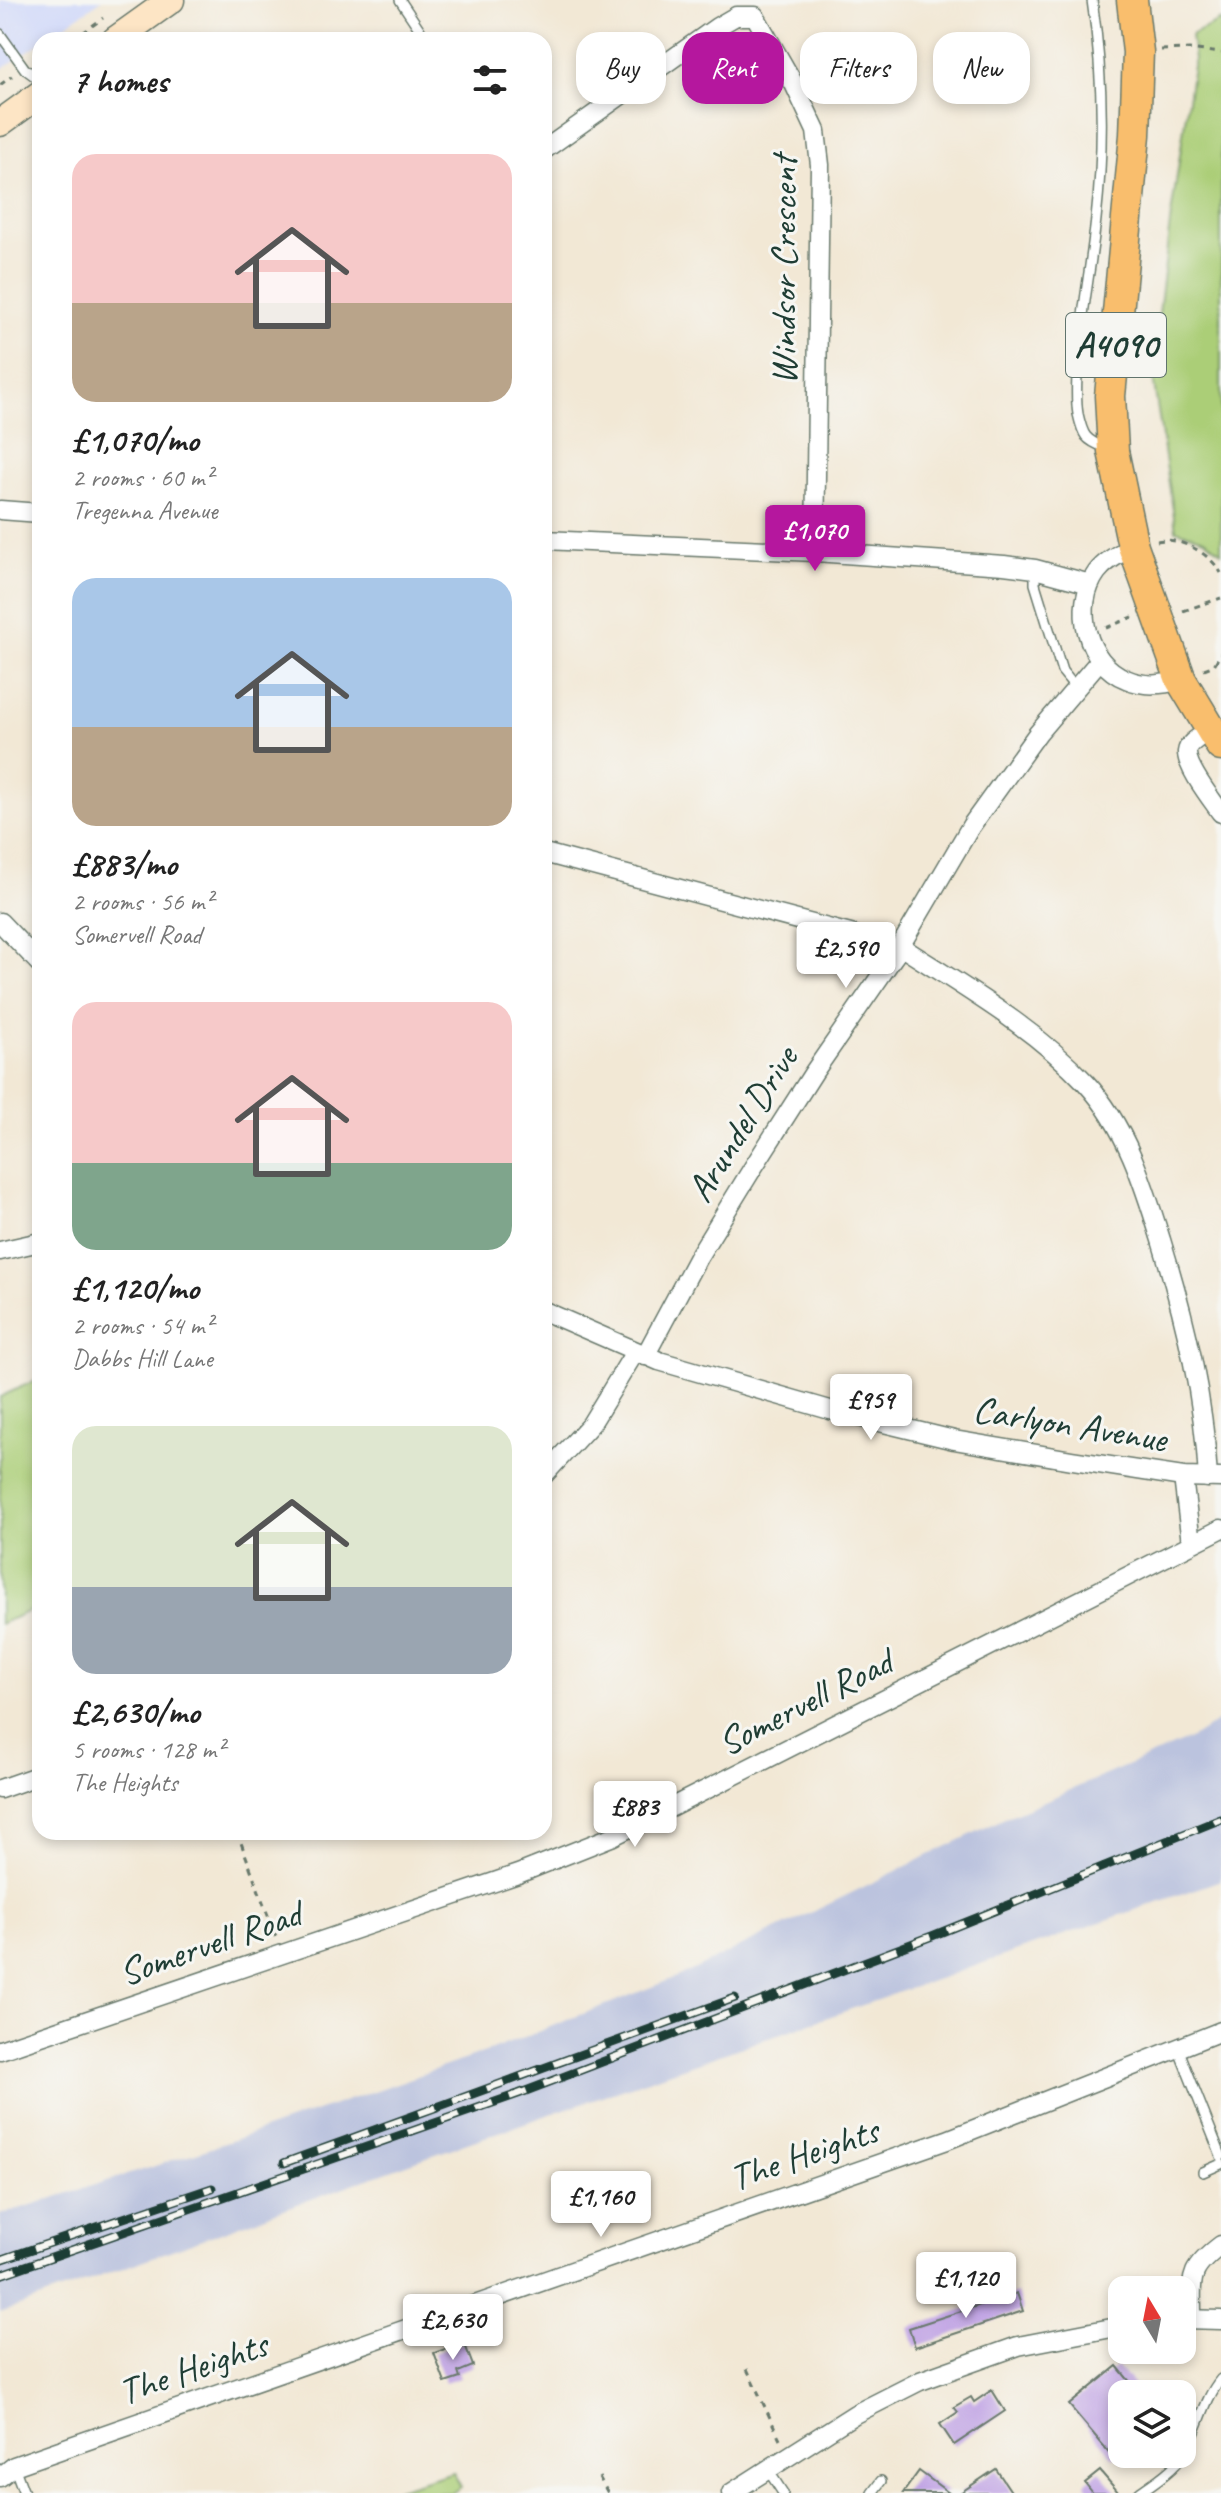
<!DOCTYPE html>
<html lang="en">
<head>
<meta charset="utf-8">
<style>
	:root { --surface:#fff; --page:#f2f2f2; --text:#222; --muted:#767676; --accent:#b5179e }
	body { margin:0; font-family:Caveat,sans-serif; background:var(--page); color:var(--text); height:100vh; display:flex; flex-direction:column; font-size:30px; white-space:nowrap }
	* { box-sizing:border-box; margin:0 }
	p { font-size:26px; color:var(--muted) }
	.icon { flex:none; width:44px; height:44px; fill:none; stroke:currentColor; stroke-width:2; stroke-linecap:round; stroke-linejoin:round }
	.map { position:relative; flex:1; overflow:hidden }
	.panel { position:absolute; left:32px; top:32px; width:520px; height:1808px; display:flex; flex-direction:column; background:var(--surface); border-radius:24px; box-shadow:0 4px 12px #0003 }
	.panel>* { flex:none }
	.top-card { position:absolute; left:576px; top:32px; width:524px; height:72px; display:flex; gap:16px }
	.needle { width:52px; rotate:350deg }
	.controls { position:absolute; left:1108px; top:2276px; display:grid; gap:16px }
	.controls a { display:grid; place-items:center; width:88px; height:88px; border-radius:16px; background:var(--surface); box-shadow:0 4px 12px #0003; font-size:40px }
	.price { position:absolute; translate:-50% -68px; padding:0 18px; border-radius:8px; background:#fff; color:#222; font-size:26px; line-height:52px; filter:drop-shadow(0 2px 4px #0008) }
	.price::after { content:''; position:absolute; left:50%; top:48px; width:24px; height:18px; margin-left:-12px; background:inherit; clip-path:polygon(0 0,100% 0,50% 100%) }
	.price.selected { background:var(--accent); color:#fff }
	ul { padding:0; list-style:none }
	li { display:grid; align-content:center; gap:16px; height:424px; padding:0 40px }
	li span { display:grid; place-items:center; height:248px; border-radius:24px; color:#555 }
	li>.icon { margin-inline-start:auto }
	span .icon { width:144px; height:144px; fill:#fffc; stroke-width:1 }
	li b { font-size:34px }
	h2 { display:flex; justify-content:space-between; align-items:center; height:96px; padding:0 40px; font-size:34px }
	.tag { padding:0 28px; border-radius:24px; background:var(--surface); box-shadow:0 4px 12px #0003; font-size:28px; line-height:72px }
	.tag.selected { background:var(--accent); color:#fff }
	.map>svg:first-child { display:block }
	.built { fill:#d1d9f9 }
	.industrial { fill:#bbc3de }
	.green { fill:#abce77; stroke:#658656; stroke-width:2 }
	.building { fill:#bc9ce3 }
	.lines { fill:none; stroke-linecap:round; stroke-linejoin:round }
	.lane-casing { stroke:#69796c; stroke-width:12 }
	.street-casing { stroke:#69796c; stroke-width:21 }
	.secondary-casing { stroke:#69796c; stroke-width:29 }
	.primary-casing { stroke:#69796c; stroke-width:33 }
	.path { stroke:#69796c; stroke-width:3; stroke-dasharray:6 6; stroke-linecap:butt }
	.lane { stroke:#fff; stroke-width:9 }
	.street { stroke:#fff; stroke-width:18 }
	.secondary { stroke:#fde5c5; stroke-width:26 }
	.primary { stroke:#f9be6d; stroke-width:30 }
	.rail-casing { stroke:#1f3d34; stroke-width:9 }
	.rail { stroke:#f6f6f2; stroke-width:6; stroke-dasharray:18; stroke-linecap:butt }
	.labels { text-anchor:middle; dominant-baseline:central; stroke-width:6; stroke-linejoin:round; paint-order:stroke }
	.shield { fill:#f6f6f2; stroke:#60746d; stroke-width:2 }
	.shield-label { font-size:36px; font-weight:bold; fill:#1f3d34 }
	.street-label { font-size:38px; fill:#1f3d34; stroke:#f6f6f2 }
</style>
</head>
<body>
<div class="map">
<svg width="1221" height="2493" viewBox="0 0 1221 2493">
	<rect width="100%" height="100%" fill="#f6f6f2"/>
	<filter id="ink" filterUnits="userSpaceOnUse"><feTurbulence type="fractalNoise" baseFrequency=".0125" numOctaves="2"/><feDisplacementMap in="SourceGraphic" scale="16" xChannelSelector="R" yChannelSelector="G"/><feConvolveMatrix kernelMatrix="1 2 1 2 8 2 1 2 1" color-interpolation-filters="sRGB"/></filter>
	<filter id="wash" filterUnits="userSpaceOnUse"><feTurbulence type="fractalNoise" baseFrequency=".006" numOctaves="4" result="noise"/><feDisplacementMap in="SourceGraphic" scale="32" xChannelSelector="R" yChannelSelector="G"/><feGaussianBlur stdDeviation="1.8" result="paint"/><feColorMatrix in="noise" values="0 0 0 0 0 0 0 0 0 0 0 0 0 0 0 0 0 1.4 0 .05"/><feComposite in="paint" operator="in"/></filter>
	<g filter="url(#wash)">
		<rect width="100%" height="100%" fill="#f2e8d5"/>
		<polygon class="built" points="0,0 102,0 44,40 40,40 40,43 0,70"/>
		<polygon class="industrial" points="1221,1719 1221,1880 410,2163 0,2313 0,2215 199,2152 489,2051 687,1973 1007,1817 1192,1738"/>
		<g class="green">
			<polygon points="1221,20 1221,552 1205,539 1176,530 1152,371 1170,223 1194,59 1191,35"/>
			<polygon points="40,1378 40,1606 0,1624 0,1397"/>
			<polygon points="453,2472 461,2487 451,2493 385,2493"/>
		</g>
		<g id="blocks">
			<g class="building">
				<polygon points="1017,2293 1023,2311 915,2347 909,2328"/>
				<polygon points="464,2342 473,2366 458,2372 460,2378 445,2383 434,2353"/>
				<polygon points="1117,2366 1140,2394 1122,2394 1122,2450 1113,2457 1069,2405"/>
				<polygon points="992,2390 1005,2411 954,2445 940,2424 958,2412 954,2407 971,2397 974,2402"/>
				<polygon points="996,2469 1012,2493 960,2493"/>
				<polygon points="919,2471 949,2493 903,2493"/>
				<polygon points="1100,2471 1119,2493 1093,2493 1085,2483"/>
			</g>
		</g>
	</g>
	<g filter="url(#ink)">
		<use href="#blocks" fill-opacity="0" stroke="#69796c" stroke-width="2"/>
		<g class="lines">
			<g class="lane-casing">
				<g id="lane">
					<polyline points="400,0 420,30 407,40"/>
					<path d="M 1092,0 C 1103,72 1104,147 1096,219 C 1091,266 1082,312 1078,359 C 1077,376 1075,396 1078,414 C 1083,436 1085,440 1106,448"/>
					<polyline points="0,34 25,69 40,80"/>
					<polyline points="1035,569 1035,584 1062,671 1076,688"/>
					<polyline points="1178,2048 1221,2156"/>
					<polyline points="1203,2172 1221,2164"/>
					<polyline points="14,2466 24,2493"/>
					<polyline points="768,2470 783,2493"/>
					<polyline points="872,2493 881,2481"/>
					<path d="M 1139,2493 C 1151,2484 1165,2476 1175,2465 C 1197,2443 1200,2404 1221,2379"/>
				</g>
			</g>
			<g class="street-casing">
				<g id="street">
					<polyline points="544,150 717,27 736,16 755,16 794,84 816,131 820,165 815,552"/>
					<polyline points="0,510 40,513"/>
					<polyline points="544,540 815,552 1004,565 1035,569 1090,584"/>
					<path d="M 1133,546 C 1120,554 1106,560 1097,572 C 1072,606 1086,663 1126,679 C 1144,687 1162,685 1181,680"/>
					<path d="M 1210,730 C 1202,736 1188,742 1187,752 C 1186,767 1212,800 1221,813"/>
					<polyline points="544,853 854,935 895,955"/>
					<polyline points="0,922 40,964"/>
					<path d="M 900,946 C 963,987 1034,1027 1086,1083 C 1126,1126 1144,1185 1161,1240 C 1185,1318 1204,1397 1208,1478"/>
					<polyline points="0,1251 40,1242"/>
					<polyline points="544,1311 659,1361 830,1410 954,1440 1072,1460 1183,1477 1221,1478"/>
					<polyline points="645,1356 698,1257 754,1166 814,1072 895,955 971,826 1038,733 1100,660"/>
					<polyline points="544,1475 591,1424 635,1352"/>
					<polyline points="1183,1477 1191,1543"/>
					<polyline points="0,1789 40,1775"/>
					<polyline points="0,2050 518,1874 611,1837 672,1807 1221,1529"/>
					<path d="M 1192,2317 C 1192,2277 1187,2271 1221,2245"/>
					<polyline points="1182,2319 1221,2320"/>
					<polyline points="0,2477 14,2466 947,2140 1221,2031"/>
					<polyline points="731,2493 855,2414 920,2381 1018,2346 1122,2326"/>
				</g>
			</g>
			<g class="secondary-casing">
				<g id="secondary">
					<polyline points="115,40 171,0"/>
					<polyline points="0,123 40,94"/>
				</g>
			</g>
			<g class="primary-casing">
				<polyline id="primary" points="1132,0 1138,52 1135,135 1110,396 1113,451 1133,546 1181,680 1221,746"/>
			</g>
			<g class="path">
				<polyline points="73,40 103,18"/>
				<polyline points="1161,50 1189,49 1221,53"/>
				<polyline points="0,85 12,76"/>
				<path d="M 1157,541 C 1179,536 1210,553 1221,573"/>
				<polyline points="1183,611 1221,598"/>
				<polyline points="1106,628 1133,617"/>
				<polyline points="1204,669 1214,665 1221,653"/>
				<polyline points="237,1832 276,1937"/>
				<polyline points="747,2369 780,2439"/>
				<polyline points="599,2477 608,2493"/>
			</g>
			<use href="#lane" class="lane"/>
			<use href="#street" class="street"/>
			<use href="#secondary" class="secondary"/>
			<use href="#primary" class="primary"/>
			<g class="rail-casing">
				<g id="rail">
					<polyline points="284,2163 735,1998"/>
					<polyline points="0,2260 212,2188"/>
					<polyline points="0,2275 518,2094 932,1936 1221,1819"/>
				</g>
			</g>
			<use href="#rail" class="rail"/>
		</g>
	</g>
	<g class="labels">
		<rect class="shield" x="1066" y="313" width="100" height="64" rx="6"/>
		<g class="shield-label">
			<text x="1116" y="345">A4090</text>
		</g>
		<g class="street-label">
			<text transform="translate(783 270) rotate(-90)">Windsor Crescent</text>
			<text transform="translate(742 1124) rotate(-58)">Arundel Drive</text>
			<text transform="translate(1070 1424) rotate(9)">Carlyon Avenue</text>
			<text transform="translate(805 1702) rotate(-27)">Somervell Road</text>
			<text transform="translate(210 1943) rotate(-19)">Somervell Road</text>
			<text transform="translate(804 2154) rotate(-19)">The Heights</text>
			<text transform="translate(193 2368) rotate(-19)">The Heights</text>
		</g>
	</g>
</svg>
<div class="controls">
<a><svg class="needle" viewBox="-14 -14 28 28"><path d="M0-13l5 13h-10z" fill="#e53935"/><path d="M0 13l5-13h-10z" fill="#767676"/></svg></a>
<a><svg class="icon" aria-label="layers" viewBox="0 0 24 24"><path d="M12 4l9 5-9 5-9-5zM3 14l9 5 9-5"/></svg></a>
</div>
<b class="price selected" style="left:815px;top:573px">£1,070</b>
<b class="price" style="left:846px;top:990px">£2,590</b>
<b class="price" style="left:871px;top:1442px">£959</b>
<b class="price" style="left:635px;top:1849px">£883</b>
<b class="price" style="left:601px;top:2239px">£1,160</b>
<b class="price" style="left:966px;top:2320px">£1,120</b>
<b class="price" style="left:453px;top:2362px">£2,630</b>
<div class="top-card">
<a class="tag">Buy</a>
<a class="tag selected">Rent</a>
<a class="tag">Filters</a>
<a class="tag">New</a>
</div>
<section class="panel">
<h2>7 homes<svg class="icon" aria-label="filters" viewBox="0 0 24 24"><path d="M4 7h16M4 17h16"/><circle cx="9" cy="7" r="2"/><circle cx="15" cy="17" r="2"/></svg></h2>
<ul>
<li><span style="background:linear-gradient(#f6c9c9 60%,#b9a48a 0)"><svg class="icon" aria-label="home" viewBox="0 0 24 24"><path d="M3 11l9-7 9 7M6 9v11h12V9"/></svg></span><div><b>£1,070/mo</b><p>2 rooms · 60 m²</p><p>Tregenna Avenue</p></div></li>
<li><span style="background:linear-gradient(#a9c7e8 60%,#b9a48a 0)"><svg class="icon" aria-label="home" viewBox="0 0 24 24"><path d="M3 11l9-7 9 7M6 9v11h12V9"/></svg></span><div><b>£883/mo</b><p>2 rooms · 56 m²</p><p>Somervell Road</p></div></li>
<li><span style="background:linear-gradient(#f6c9c9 65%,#7fa58c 0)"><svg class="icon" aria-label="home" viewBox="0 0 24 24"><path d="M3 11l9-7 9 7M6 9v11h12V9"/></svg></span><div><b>£1,120/mo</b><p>2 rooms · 54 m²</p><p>Dabbs Hill Lane</p></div></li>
<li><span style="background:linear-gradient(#dfe7d0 65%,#9aa5b1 0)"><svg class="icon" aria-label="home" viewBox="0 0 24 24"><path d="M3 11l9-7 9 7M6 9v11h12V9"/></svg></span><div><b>£2,630/mo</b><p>5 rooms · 128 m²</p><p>The Heights</p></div></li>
</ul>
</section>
</div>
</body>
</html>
